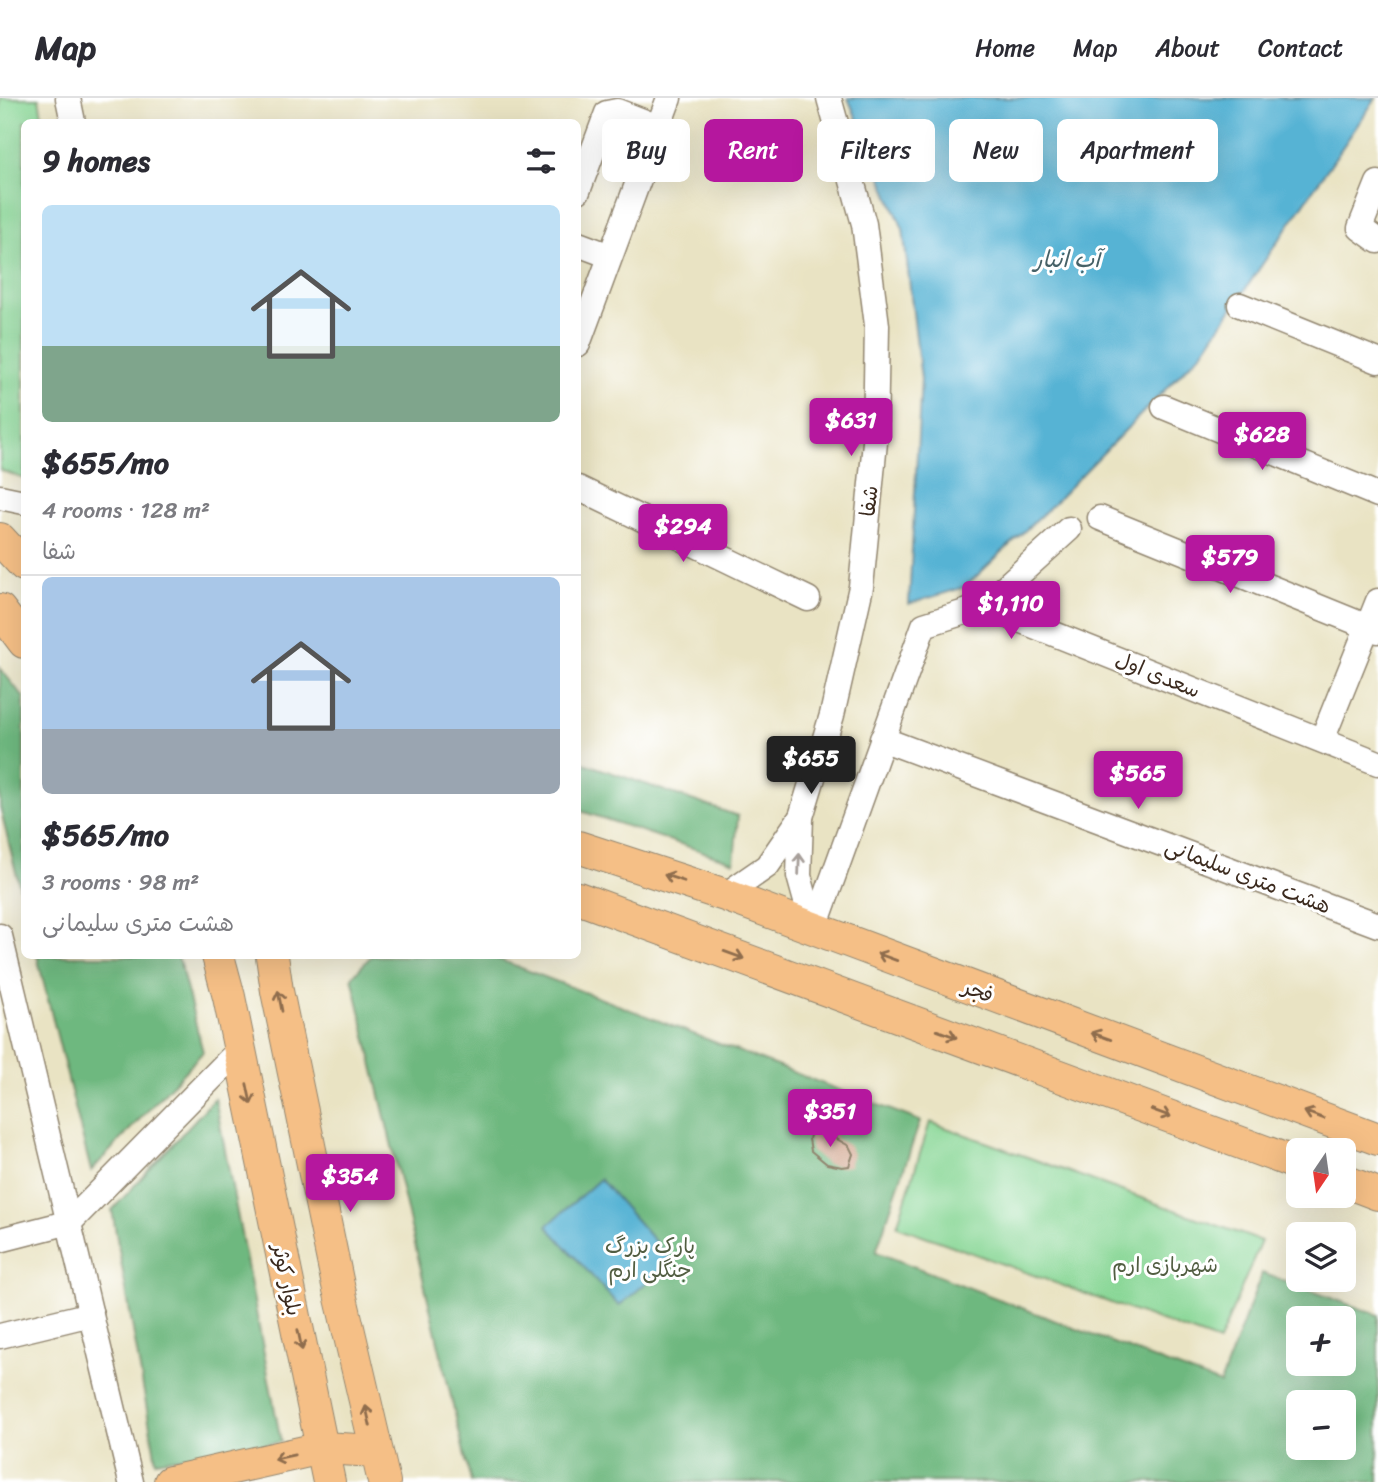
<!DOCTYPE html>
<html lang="en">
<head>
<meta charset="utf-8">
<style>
	:root { --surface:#fff; --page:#f7f7f7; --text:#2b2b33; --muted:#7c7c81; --line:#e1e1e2; --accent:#b5179e }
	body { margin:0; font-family:Sriracha,"Playpen Sans Arabic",sans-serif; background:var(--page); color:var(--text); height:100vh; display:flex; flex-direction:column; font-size:26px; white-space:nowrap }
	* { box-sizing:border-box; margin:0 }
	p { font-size:23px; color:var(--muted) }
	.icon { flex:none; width:38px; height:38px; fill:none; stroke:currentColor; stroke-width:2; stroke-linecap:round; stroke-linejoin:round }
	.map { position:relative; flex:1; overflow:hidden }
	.sheet { position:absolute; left:21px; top:21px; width:560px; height:840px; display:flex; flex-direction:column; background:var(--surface); border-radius:10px; box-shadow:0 7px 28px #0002 }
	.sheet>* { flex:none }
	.guide { position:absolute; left:602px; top:21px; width:665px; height:63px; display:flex; gap:14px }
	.needle { width:46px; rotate:193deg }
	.buttons { position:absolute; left:1286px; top:1040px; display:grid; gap:14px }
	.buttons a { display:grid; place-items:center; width:70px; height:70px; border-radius:10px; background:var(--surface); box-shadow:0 7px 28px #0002; font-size:35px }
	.price { position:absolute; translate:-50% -60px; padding:0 16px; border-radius:7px; background:var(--accent); color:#fff; font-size:23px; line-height:46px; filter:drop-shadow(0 2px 4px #0008) }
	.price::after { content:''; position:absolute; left:50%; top:42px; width:21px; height:16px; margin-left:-10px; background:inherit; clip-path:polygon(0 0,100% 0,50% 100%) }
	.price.selected { background:#222; color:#fff }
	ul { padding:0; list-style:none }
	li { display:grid; align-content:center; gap:14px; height:371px; padding:0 21px }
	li+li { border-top:2px solid var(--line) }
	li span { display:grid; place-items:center; height:217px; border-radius:10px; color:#555 }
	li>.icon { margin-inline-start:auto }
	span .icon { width:126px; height:126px; fill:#fffc; stroke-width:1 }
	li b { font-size:30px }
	h2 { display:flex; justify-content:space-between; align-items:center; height:84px; padding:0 21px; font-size:30px }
	.tag { padding:0 24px; border-radius:10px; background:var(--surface); box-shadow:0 7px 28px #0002; font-size:24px; line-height:63px }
	.tag.selected { background:var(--accent); color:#fff }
	header { display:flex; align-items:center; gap:42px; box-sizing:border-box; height:98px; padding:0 35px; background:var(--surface); border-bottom:2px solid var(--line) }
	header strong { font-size:33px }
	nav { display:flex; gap:38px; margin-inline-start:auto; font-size:24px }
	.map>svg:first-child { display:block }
	.green { fill:#89d796; stroke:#62805a; stroke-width:2 }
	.forest { fill:#6eb87f; stroke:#54714e; stroke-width:2; fill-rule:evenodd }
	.water { fill:#56b3d4; stroke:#486e79; stroke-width:2 }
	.building { fill:#cfa087 }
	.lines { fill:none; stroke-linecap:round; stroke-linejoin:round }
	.minor-casing { stroke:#928670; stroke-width:27 }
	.major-casing { stroke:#928670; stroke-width:34 }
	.minor { stroke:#fff; stroke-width:24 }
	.major { stroke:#f5bf86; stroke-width:32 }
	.oneway { stroke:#a79f9a }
	.oneway2 { stroke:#8f6d4d }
	.labels { text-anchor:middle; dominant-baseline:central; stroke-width:6; stroke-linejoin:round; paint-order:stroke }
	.street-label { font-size:21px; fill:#3b2a1e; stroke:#fff }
	.park-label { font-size:21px; fill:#525e42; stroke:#fff }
	.water-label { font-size:23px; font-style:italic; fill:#466167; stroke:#fff }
</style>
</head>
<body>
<header>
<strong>Map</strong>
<nav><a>Home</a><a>Map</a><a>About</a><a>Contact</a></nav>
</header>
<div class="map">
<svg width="1378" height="1384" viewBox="0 0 1378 1384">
	<rect width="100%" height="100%" fill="#fff"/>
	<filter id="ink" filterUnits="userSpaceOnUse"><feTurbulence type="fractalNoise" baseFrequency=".0143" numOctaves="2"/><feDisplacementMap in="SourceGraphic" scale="14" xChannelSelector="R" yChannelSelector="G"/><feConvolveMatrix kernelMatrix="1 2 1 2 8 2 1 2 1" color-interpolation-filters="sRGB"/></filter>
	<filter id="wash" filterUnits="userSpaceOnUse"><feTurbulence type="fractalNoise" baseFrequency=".00686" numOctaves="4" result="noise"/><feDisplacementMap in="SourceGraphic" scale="28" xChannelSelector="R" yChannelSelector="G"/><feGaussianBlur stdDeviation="1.57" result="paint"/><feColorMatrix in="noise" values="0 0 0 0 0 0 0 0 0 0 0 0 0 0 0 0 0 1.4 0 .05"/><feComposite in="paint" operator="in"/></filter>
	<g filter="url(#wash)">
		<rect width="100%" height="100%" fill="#e9e3c3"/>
		<g class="green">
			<polygon points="0,0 39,0 43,24 24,24 24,381 0,372"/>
			<polygon points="930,1024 1261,1143 1219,1244 897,1128"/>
		</g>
		<g class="forest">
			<polygon points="0,570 24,600 24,807 0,709"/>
			<polygon points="578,663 738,718 734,764 578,712"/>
			<polygon points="37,858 178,858 203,954 91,1073"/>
			<path d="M 371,858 L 490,858 L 920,1023 L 876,1154 L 1220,1286 L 1262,1175 L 1378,1217 L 1378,1384 L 471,1384 L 352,879 ZM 1298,1220 L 1344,1220 L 1344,1265 L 1298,1265 ZM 1298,1304 L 1344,1304 L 1344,1349 L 1298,1349 Z"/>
			<polygon points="215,1000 281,1344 156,1363 112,1112"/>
		</g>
		<g class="water">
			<polygon points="848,0 1376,0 1203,253 1050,409 965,489 909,506 921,281 903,131"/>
			<polygon points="600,1081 672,1163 619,1208 547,1128"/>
		</g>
		<g id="blocks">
			<polygon class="building" points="812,1030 836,1036 835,1040 849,1048 853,1056 849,1068 842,1069 827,1066 811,1053 809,1041"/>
		</g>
	</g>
	<g filter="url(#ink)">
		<use href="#blocks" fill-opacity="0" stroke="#928670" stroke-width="2"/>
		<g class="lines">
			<g class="minor-casing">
				<g id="minor">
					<polyline points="68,0 73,24"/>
					<polyline points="1378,85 1360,130 1378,143"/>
					<polyline points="578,93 607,15 617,13 658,29"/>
					<polyline points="578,146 610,158"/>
					<polyline points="1240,207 1378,263"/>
					<polyline points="578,246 669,0"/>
					<polyline points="1164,309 1378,397"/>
					<polyline points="578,390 808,501"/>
					<polyline points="0,399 24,404"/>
					<polyline points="1100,420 1378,533"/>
					<polyline points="984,508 1069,431"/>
					<polyline points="882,641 1378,827"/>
					<polyline points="1322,642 1378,503"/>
					<polyline points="801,719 832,617 861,489 875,344 877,227 864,126 829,0"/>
					<polyline points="725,797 767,768 801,719 799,778 814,832"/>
					<polyline points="814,832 924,527 984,508 1378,665"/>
					<polyline points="0,838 131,1384"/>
					<polyline points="0,1142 70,1124 240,951"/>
					<polyline points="0,1238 91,1216"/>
				</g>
			</g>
			<g class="major-casing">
				<g id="major">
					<polyline points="0,441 24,467"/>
					<polyline points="0,512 24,544"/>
					<polyline points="578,749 725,797 1378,1041"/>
					<polyline points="578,800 1298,1066"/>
					<polyline points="218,858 229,899 329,1384"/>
					<polyline points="272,858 277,893 338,1187 384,1384"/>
					<polyline points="1344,1083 1378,1096"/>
					<polyline points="170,1384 322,1350 376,1353"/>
				</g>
			</g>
			<use href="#minor" class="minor"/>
			<use href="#major" class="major"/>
		</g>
		<defs><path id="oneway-shaft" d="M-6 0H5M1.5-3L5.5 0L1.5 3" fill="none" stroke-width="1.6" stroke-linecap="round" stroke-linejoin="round" transform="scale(1.75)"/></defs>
		<use class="oneway" href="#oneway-shaft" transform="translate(799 766) rotate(-88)"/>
		<g class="oneway2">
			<use href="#oneway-shaft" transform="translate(674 780) rotate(-162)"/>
			<use href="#oneway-shaft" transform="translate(734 857) rotate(20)"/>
			<use href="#oneway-shaft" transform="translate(887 859) rotate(-160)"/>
			<use href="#oneway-shaft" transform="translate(280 903) rotate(-101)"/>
			<use href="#oneway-shaft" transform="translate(947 936) rotate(20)"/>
			<use href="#oneway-shaft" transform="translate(1101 938) rotate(-160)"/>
			<use href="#oneway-shaft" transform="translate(249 996) rotate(78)"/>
			<use href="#oneway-shaft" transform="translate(1161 1015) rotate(20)"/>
			<use href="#oneway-shaft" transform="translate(1314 1017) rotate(-160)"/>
			<use href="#oneway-shaft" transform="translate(300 1242) rotate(78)"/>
			<use href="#oneway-shaft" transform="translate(368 1318) rotate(-103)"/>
			<use href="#oneway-shaft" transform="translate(284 1359) rotate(168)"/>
		</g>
	</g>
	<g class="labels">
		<g class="street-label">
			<text transform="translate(869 403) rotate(-84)">شفا</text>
			<text transform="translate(1158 577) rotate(22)">سعدی اول</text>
			<text transform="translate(1248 778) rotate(21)">هشت متری سلیمانی</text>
			<text transform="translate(978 893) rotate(20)">فجر</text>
			<text transform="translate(287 1182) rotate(78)">بلوار کوثر</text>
		</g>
		<g class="park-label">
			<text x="650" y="1148">پارک بزرگ<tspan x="650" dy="24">جنگلی ارم</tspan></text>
			<text x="1165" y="1167">شهربازی ارم</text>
		</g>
		<g class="water-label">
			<text x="1067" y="161">آب انبار</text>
		</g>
	</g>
</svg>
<div class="buttons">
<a><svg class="needle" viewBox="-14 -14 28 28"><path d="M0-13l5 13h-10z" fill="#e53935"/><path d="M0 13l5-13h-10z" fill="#7c7c81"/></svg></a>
<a><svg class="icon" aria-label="layers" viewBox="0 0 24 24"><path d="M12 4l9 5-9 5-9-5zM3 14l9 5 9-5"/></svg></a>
<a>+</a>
<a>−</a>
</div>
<b class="price" style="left:851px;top:360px">$631</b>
<b class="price" style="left:1262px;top:374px">$628</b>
<b class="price" style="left:683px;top:466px">$294</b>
<b class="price" style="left:1230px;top:497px">$579</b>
<b class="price" style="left:1011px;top:543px">$1,110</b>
<b class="price selected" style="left:811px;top:698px">$655</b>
<b class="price" style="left:1138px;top:713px">$565</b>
<b class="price" style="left:830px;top:1051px">$351</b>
<b class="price" style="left:350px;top:1116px">$354</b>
<div class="guide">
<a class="tag">Buy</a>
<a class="tag selected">Rent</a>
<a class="tag">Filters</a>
<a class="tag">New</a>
<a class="tag">Apartment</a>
</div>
<section class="sheet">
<h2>9 homes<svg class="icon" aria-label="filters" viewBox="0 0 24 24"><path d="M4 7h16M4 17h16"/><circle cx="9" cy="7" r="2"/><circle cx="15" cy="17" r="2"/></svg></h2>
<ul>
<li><span style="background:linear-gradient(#bfe0f5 65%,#7fa58c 0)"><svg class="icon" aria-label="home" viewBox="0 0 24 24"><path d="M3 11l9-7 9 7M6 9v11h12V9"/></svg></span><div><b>$655/mo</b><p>4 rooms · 128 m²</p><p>شفا</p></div></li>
<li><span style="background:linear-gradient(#a9c7e8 70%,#9aa5b1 0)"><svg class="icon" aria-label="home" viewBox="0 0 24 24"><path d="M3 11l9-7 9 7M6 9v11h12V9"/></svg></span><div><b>$565/mo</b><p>3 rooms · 98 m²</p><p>هشت متری سلیمانی</p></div></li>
</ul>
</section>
</div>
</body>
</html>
